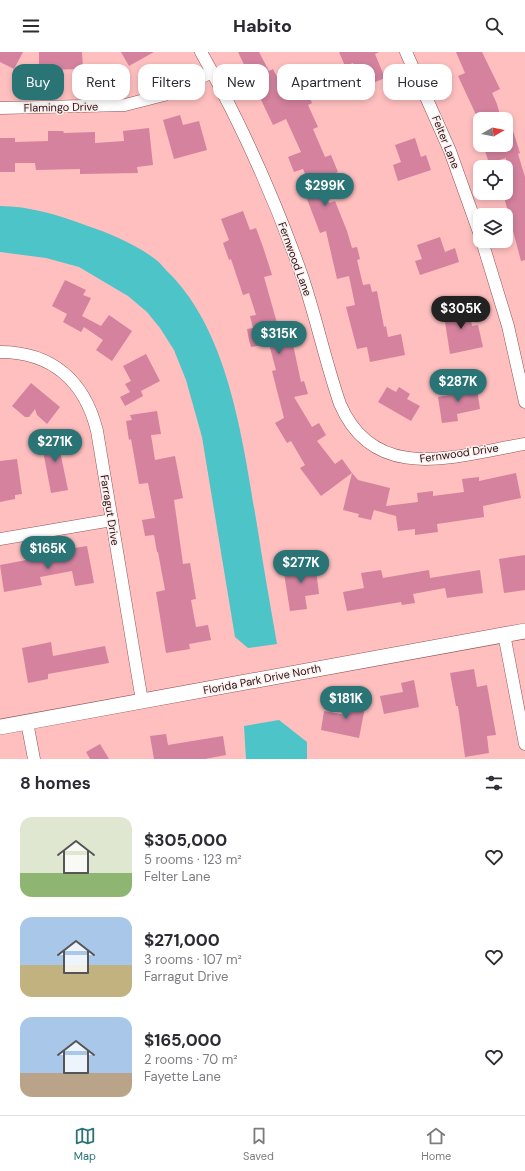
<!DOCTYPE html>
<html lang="en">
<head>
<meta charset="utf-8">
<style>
	:root { --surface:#fff; --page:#f2f2f3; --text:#2b2b33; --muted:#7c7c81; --line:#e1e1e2; --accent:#2a7476 }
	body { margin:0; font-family:"DM Sans",sans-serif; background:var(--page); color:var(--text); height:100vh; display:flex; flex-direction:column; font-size:15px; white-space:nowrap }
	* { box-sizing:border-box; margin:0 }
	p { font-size:13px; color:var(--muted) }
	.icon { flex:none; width:22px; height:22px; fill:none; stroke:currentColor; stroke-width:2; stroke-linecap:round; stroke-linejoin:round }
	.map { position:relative; height:707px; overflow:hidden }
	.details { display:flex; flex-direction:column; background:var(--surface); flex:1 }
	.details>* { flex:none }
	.banner { position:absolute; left:12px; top:12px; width:501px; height:36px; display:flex; gap:8px }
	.needle { width:26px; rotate:81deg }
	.tools { position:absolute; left:473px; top:60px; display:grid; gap:8px }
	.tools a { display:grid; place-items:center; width:40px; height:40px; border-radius:8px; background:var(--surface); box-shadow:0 2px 6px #0003; font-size:20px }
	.price { position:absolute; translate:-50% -34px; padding:0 9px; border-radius:14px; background:var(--accent); color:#fff; font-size:13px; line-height:26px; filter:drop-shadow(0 1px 2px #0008) }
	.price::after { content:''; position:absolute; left:50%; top:24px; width:12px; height:9px; margin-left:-6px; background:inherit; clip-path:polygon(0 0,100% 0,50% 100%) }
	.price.current { background:#222; color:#fff }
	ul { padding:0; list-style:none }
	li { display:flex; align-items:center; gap:12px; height:100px; padding:0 20px }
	li span { display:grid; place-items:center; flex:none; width:112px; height:80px; border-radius:12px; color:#555 }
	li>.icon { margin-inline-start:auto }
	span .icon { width:48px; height:48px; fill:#fffc; stroke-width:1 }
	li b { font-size:17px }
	h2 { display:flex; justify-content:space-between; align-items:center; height:48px; padding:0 20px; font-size:17px }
	.chip { padding:0 14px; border-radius:12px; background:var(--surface); box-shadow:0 2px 6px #0003; font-size:14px; line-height:36px }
	.chip.current { background:var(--accent); color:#fff }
	header { display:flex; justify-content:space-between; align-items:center; height:52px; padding:0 20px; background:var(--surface); font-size:18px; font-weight:800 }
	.menu { display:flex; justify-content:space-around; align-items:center; height:56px; border-top:1px solid var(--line); background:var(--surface); font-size:11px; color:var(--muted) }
	.menu a { display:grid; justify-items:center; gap:2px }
	.menu .current { color:var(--accent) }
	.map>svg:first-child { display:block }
	.water { fill:#4cc4c8 }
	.building { fill:#d4829e }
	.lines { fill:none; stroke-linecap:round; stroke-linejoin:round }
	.minor-casing { stroke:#8d5556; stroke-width:13 }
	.tertiary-casing { stroke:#8d5556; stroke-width:16 }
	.minor { stroke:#fff; stroke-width:12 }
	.tertiary { stroke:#fff; stroke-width:15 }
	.labels { text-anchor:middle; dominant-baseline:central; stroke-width:3; stroke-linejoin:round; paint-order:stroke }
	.street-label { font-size:11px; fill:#281213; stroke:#fcefee }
</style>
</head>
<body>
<header><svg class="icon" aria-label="menu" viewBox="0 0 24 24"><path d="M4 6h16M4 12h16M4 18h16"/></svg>Habito<svg class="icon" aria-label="search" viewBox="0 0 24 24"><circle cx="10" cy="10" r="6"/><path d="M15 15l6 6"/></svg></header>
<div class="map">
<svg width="525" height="707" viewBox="0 0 525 707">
	<rect width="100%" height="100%" fill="#ffbfbf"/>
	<g class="water">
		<path d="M 0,154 C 29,154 58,163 85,173 C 109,181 135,192 155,207 C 161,211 165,218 170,222 C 230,283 243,391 257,473 C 263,512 270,552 277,592 L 248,596 L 235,585 L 202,385 L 186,328 L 174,298 L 160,276 L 147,260 L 128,244 L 79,215 L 46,206 L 0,200 Z"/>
		<polygon points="279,668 307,690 307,707 246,707 244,674"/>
	</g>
	<g class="building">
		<polygon points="0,0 23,0 14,17 0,10"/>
		<polygon points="39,0 82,0 83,17 39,18"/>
		<polygon points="121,0 154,0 129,14"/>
		<polygon points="238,0 259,0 269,19 273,17 289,48 307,40 312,51 308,53 318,75 313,77 325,105 331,103 338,120 320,127 329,151 335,149 347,179 352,196 357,195 360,207 357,208 363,233 370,232 372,240 377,239 384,275 386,274 388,285 401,282 405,303 370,310 367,295 357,297 346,255 355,253 349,224 337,227 326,179 320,181 307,147 314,144 303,117 294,120 288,105 301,100 286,67 273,73"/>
		<polygon points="339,0 379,0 375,2 385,26 363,35 353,11 345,14"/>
		<polygon points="456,0 482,0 500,37 492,41 497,52 501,67 478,67 458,24 465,21"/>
		<polygon points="180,63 183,73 199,69 207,98 174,107 163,68"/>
		<polygon points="508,63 520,101 518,102 525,125 525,208 521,209 503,141 506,141 506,106 489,111 483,93 506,93 506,64"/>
		<polygon points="149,76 153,113 137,115 138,121 80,122 80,117 36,118 35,111 15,111 15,120 0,120 0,86 15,86 15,90 48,89 48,79 63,79 64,81 95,80 95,91 124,89 123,79"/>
		<polygon points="415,86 421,105 426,103 431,118 398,129 393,113 401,110 395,93"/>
		<polygon points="243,159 250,178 256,176 263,195 272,223 264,225 277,271 288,269 301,330 304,329 308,342 294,345 312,375 319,371 326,383 317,389 335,412 342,407 352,421 321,444 300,416 305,413 291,389 287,391 275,371 284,366 272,319 276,318 269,292 251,295 249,288 247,277 253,276 250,264 256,263 249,241 243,243 231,207 229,208 223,191 229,188 221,167"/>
		<polygon points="440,185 445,200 455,196 459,210 420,223 415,209 422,207 417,193"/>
		<polygon points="65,228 86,238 83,243 91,246 82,264 101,274 109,263 132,279 112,309 96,298 103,288 84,275 81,280 63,270 67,262 52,254"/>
		<polygon points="468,253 472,274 478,273 483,295 450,302 443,257"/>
		<polygon points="146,302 160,329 141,339 143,344 125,354 120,345 130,340 125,332 131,329 123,314"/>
		<polygon points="31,331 60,355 47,372 37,363 35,357 29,365 25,365 12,354"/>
		<polygon points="465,331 466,339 477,337 480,357 457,362 458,369 442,371 438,345 449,343 447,335"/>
		<polygon points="387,335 396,340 399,335 410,342 407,347 420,354 411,369 378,350"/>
		<polygon points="157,359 161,382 151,383 155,408 175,404 183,446 174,448 183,512 190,511 196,547 191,548 196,575 208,573 211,588 189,592 190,597 166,601 156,540 165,538 158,500 157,500 154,483 145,484 142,468 155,466 148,431 139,432 131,387 129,388 126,369 132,368 130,363"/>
		<polygon points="66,384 69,398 60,399 68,438 51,441 41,388"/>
		<polygon points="17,407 22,442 15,443 15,447 0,450 0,409"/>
		<polygon points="352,421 358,428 390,436 386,454 418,450 417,441 433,439 433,444 464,440 462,427 479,425 479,429 516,421 521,446 483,454 484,465 437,472 438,480 415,483 415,477 398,479 396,464 374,458 371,468 358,465 359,462 343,458"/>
		<polygon points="87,494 94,531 75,534 72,519 40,525 42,533 4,540 0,513 37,506 37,509 70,503 68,497"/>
		<polygon points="525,503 525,538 504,541 499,507"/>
		<polygon points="315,510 319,542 305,544 307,557 290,559 283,515"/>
		<polygon points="381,518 383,526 429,518 430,526 480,518 483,541 447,546 445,536 413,542 415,551 402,553 401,550 347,559 343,540 364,536 361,521"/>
		<polygon points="51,590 53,604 105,594 109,611 48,622 48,627 28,631 22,596"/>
		<polygon points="474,617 477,635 487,633 496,683 487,684 489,701 465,705 458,654 456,654 450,621"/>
		<polygon points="414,628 419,655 384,662 380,644 403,640 401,631"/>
		<polygon points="349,647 366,650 359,686 321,678 324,659 346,663"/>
		<polygon points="166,682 168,693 223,684 226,703 205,707 154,707 150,684"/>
		<polygon points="100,692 109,707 90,707 86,700"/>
	</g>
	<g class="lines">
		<g class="minor-casing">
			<g id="minor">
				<path d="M 201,0 C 241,71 274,145 301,221 C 316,264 325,309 340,352 C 375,434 458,403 525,392"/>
				<polyline points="406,0 450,99 480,183"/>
				<polyline points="0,56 125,53 164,43 212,20"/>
				<polyline points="482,189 508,274 525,350"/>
				<path d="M 0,300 C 53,300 85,330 97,379 L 142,649"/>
				<polyline points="0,487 112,468"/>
				<polyline points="504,582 525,692"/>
				<polyline points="27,670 34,707"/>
			</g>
		</g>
		<g class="tertiary-casing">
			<polyline id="tertiary" points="0,675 525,579"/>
		</g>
		<use href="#minor" class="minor"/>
		<use href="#tertiary" class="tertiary"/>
	</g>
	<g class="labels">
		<g class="street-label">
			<text transform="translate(61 55) rotate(-1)">Flamingo Drive</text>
			<text transform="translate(446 90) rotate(68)">Felter Lane</text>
			<text transform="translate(295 207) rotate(70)">Fernwood Lane</text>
			<text transform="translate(459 401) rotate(-8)">Fernwood Drive</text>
			<text transform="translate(110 458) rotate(81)">Farragut Drive</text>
			<text transform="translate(262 627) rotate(-11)">Florida Park Drive North</text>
		</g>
	</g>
</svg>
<div class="tools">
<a><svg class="needle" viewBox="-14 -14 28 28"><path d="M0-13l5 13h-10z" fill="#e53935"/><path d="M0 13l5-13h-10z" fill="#7c7c81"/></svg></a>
<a><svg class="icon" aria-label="locate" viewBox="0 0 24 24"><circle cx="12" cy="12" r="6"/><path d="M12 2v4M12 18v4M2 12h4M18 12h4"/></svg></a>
<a><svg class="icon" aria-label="layers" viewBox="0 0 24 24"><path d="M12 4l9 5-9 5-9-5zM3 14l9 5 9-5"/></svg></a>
</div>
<b class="price" style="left:325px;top:155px">$299K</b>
<b class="price current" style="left:461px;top:278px">$305K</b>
<b class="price" style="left:279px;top:303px">$315K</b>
<b class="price" style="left:458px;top:351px">$287K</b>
<b class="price" style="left:55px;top:411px">$271K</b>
<b class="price" style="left:48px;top:518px">$165K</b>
<b class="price" style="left:301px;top:532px">$277K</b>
<b class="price" style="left:346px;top:668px">$181K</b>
<div class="banner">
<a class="chip current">Buy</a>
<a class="chip">Rent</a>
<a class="chip">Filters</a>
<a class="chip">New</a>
<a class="chip">Apartment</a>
<a class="chip">House</a>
</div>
</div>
<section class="details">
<h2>8 homes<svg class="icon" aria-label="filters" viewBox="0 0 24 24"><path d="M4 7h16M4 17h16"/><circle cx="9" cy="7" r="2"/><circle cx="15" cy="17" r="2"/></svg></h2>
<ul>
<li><span style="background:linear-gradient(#dfe7d0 70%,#8fb573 0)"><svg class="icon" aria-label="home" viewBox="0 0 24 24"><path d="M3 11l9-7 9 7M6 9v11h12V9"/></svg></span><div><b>$305,000</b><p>5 rooms · 123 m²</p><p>Felter Lane</p></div><svg class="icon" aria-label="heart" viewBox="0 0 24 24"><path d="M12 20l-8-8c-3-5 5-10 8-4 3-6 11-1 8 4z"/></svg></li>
<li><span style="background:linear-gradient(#a9c7e8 60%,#c2b280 0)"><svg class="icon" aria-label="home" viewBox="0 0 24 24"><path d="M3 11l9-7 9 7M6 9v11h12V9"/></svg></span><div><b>$271,000</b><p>3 rooms · 107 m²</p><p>Farragut Drive</p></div><svg class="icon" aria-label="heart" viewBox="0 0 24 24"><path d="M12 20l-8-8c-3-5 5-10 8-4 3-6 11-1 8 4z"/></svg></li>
<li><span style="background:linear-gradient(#a9c7e8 70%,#b9a48a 0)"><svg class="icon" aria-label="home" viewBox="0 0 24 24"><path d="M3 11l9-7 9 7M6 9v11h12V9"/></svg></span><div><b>$165,000</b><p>2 rooms · 70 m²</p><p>Fayette Lane</p></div><svg class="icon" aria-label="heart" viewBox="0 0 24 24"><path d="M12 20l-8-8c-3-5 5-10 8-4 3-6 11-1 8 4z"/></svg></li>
</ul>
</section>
<nav class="menu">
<a class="current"><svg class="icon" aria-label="map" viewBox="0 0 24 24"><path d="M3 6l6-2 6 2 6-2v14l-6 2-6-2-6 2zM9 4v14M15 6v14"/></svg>Map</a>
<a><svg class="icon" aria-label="saved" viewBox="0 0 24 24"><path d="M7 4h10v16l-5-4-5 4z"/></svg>Saved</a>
<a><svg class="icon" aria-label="home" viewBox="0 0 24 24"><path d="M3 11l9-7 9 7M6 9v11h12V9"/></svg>Home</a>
</nav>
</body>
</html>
